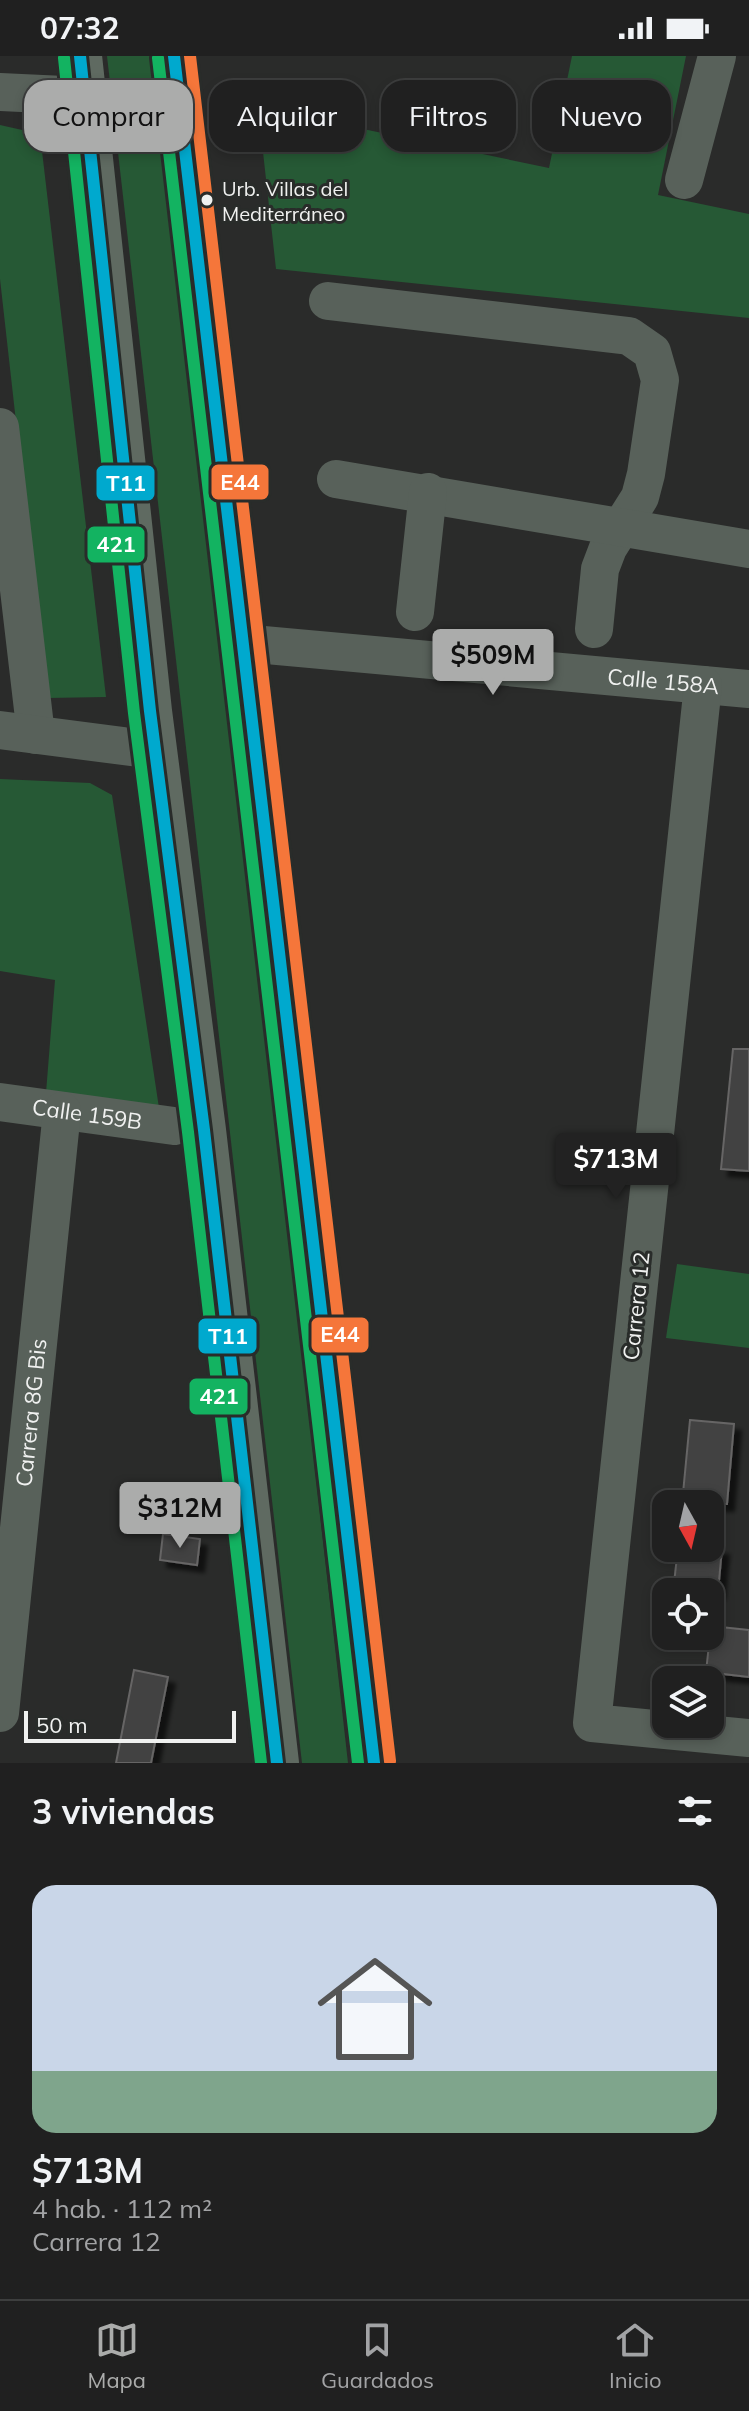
<!DOCTYPE html>
<html lang="es">
<head>
<meta charset="utf-8">
<style>
	:root { --surface:#202020; --page:#2d2d2d; --text:#f1f3f6; --muted:#a2a3a5; --line:#3d3e3e; --accent:#abacab }
	body { margin:0; font-family:Mulish,sans-serif; background:var(--page); color:var(--text); height:100vh; display:flex; flex-direction:column; font-size:30px; white-space:nowrap }
	* { box-sizing:border-box; margin:0 }
	p { font-size:26px; color:var(--muted) }
	.icon { flex:none; width:44px; height:44px; fill:none; stroke:currentColor; stroke-width:2; stroke-linecap:round; stroke-linejoin:round }
	.map { position:relative; height:1707px; overflow:hidden }
	.sheet { display:flex; flex-direction:column; background:var(--surface); flex:1 }
	.sheet>* { flex:none }
	.banner { position:absolute; left:24px; top:24px; width:702px; height:72px; display:flex; gap:16px }
	.needle { width:52px; rotate:172deg }
	.fabs { position:absolute; left:652px; top:1434px; display:grid; gap:16px }
	.fabs a { display:grid; place-items:center; width:72px; height:72px; border-radius:16px; background:var(--surface); box-shadow:0 4px 12px #0003,0 0 0 2px var(--line); font-size:40px }
	.scale { position:absolute; left:24px; bottom:20px; width:212px; box-sizing:border-box; padding-left:8px; border:4px solid #f0f1f0; border-top:0; font-size:22px; line-height:28px; white-space:nowrap; color:#f0f1f0; -webkit-text-stroke:6px #292c2a; paint-order:stroke }
	.price { position:absolute; translate:-50% -68px; padding:0 18px; border-radius:8px; background:var(--accent); color:#111; font-size:26px; line-height:52px; filter:drop-shadow(0 2px 4px #0008) }
	.price::after { content:''; position:absolute; left:50%; top:48px; width:24px; height:18px; margin-left:-12px; background:inherit; clip-path:polygon(0 0,100% 0,50% 100%) }
	.price.active { background:#222; color:#fff }
	ul { padding:0; list-style:none }
	li { display:grid; align-content:center; gap:16px; height:424px; padding:0 32px }
	li+li { border-top:2px solid var(--line) }
	li span { display:grid; place-items:center; height:248px; border-radius:24px; color:#555 }
	li>.icon { margin-inline-start:auto }
	span .icon { width:144px; height:144px; fill:#fffc; stroke-width:1 }
	li b { font-size:34px }
	h2 { display:flex; justify-content:space-between; align-items:center; height:96px; padding:0 32px; font-size:34px }
	.chip { padding:0 28px; border-radius:24px; background:var(--surface); box-shadow:0 4px 12px #0003,0 0 0 2px var(--line); font-size:28px; line-height:72px }
	.chip.active { background:var(--accent); color:#111 }
	.status { display:flex; justify-content:space-between; align-items:center; height:56px; padding:0 40px; background:var(--surface); direction:ltr }
	.status svg { height:22px; fill:currentColor }
	.menu { display:flex; justify-content:space-around; align-items:center; height:112px; border-top:2px solid var(--line); background:var(--surface); font-size:22px; color:var(--muted) }
	.menu a { display:grid; justify-items:center; gap:4px }
	.menu .active { color:var(--accent) }
	.map>svg:first-child { display:block }
	.green { fill:#265935 }
	.building { fill:#424242; stroke:#666565; stroke-width:2; filter:url(#shadow) }
	.lines { fill:none; stroke-linecap:round; stroke-linejoin:round }
	.minor { stroke:#58615a; stroke-width:38 }
	.major { stroke:#5f6a61; stroke-width:44 }
	.bus-1-casing { stroke:#292c2a; stroke-width:18 }
	.bus-2-casing { stroke:#292c2a; stroke-width:18 }
	.bus-3-casing { stroke:#292c2a; stroke-width:18 }
	.bus-1 { stroke:#00a9ce; stroke-width:12 }
	.bus-2 { stroke:#13b361; stroke-width:12 }
	.bus-3 { stroke:#f5763a; stroke-width:12 }
	.bus-dot { fill:#f0f1f0; stroke:#292c2a; stroke-width:3 }
	.labels { text-anchor:middle; dominant-baseline:central; stroke-width:6; stroke-linejoin:round; paint-order:stroke }
	.bus-label { font-size:20px; fill:#f0f1f0; stroke:#292c2a; text-anchor:start }
	.street-label { font-size:22px; fill:#f0f1f0; stroke:#292c2a }
	.line-badge { stroke:#292c2a; stroke-width:3 }
	.badge-label { font-size:22px; text-anchor:middle; font-weight:bold; fill:#fff }
</style>
</head>
<body>
<div class="status"><b>07:32</b><svg viewBox="0 0 49 12"><path d="M0 12V9h3v3zM5 12V6h3v6zM10 12V3h3v9zM15 12V0h3v12zM26 1h20v11H26zM47 4h2v5h-2z"/></svg></div>
<div class="map">
<svg width="749" height="1707" viewBox="0 0 749 1707">
	<defs>
		<filter id="shadow"><feDropShadow dx="7" dy="7" stdDeviation="2" flood-color="#0009"/></filter>
	</defs>
	<rect width="100%" height="100%" fill="#2a2b2a"/>
	<g class="green">
		<polygon points="107,0 156,0 348,1707 302,1707"/>
		<polygon points="572,0 686,0 658,139 749,158 749,262 276,213 258,51 549,112"/>
		<polygon points="0,69 40,78 106,641 47,642 0,223"/>
		<polygon points="0,723 90,727 112,739 159,1052 46,1037 55,924 0,915"/>
		<polygon points="677,1208 749,1218 749,1292 666,1282"/>
	</g>
	<g class="building">
		<polygon points="733,993 749,993 749,1115 721,1113"/>
		<polygon points="690,1364 734,1368 727,1448 682,1448"/>
		<polygon points="163,1478 200,1483 197,1509 160,1504"/>
		<polygon points="678,1492 722,1492 718,1536 673,1536"/>
		<polygon points="711,1570 749,1574 749,1621 706,1616"/>
		<polygon points="134,1614 168,1621 151,1707 116,1707"/>
	</g>
	<g class="lines">
		<g class="minor">
			<polyline points="0,36 85,40"/>
			<polyline points="684,124 717,0"/>
			<polyline points="328,245 629,280 652,296 660,324 646,418 640,441 608,492 600,513 594,573"/>
			<polyline points="0,371 36,679"/>
			<polyline points="336,423 749,493"/>
			<polyline points="415,556 428,436"/>
			<path id="s1" d="M 243,587 L 749,633"/>
			<polyline points="703,629 592,1667 749,1682"/>
			<polyline points="0,674 154,694"/>
			<path id="s2" d="M 0,1046 L 174,1070"/>
			<path id="s3" d="M 0,1657 L 62,1055"/>
		</g>
		<g class="major">
			<polyline points="80,0 150,655 204,1074 277,1707"/>
			<polyline points="174,0 374,1707"/>
		</g>
		<g class="bus-1-casing">
			<g id="bus-1">
				<polyline points="80,0 150,655 204,1074 277,1707"/>
				<polyline points="174,0 374,1707"/>
			</g>
		</g>
		<g class="bus-2-casing">
			<g id="bus-2">
				<polyline points="64,2 134,657 188,1076 261,1707"/>
				<polyline points="158,2 358,1707"/>
			</g>
		</g>
		<g class="bus-3-casing">
			<polyline id="bus-3" points="190,0 390,1705"/>
		</g>
		<use href="#bus-1" class="bus-1"/>
		<use href="#bus-2" class="bus-2"/>
		<use href="#bus-3" class="bus-3"/>
	</g>
	<circle class="bus-dot" cx="207" cy="144" r="7"/>
	<g class="labels">
		<g class="bus-label">
			<text x="222" y="132">Urb. Villas del<tspan x="222" dy="25">Mediterráneo</tspan></text>
		</g>
		<g class="street-label">
			<text stroke="none"><textPath href="#s1" startOffset="422">Calle 158A</textPath></text>
			<text stroke="none"><textPath href="#s2" startOffset="88">Calle 159B</textPath></text>
			<text transform="translate(636 1250) rotate(-84)">Carrera 12</text>
			<text stroke="none"><textPath href="#s3" startOffset="302">Carrera 8G Bis</textPath></text>
		</g>
	</g>
	<g class="line-badge">
		<rect x="210" y="407" width="60" height="38" rx="8" fill="#f5763a"/>
		<rect x="95" y="408" width="61" height="38" rx="8" fill="#00a9ce"/>
		<rect x="86" y="469" width="60" height="39" rx="8" fill="#13b361"/>
		<rect x="310" y="1260" width="60" height="38" rx="8" fill="#f5763a"/>
		<rect x="197" y="1261" width="61" height="38" rx="8" fill="#00a9ce"/>
		<rect x="188" y="1321" width="61" height="39" rx="8" fill="#13b361"/>
	</g>
	<g class="badge-label">
		<text x="240" y="434">E44</text>
		<text x="126" y="435">T11</text>
		<text x="116" y="496">421</text>
		<text x="340" y="1286">E44</text>
		<text x="228" y="1288">T11</text>
		<text x="219" y="1348">421</text>
	</g>
</svg>
<div class="fabs">
<a><svg class="needle" viewBox="-14 -14 28 28"><path d="M0-13l5 13h-10z" fill="#e53935"/><path d="M0 13l5-13h-10z" fill="#a2a3a5"/></svg></a>
<a><svg class="icon" aria-label="locate" viewBox="0 0 24 24"><circle cx="12" cy="12" r="6"/><path d="M12 2v4M12 18v4M2 12h4M18 12h4"/></svg></a>
<a><svg class="icon" aria-label="layers" viewBox="0 0 24 24"><path d="M12 4l9 5-9 5-9-5zM3 14l9 5 9-5"/></svg></a>
</div>
<div class="scale">50 m</div>
<b class="price" style="left:493px;top:641px">$509M</b>
<b class="price active" style="left:616px;top:1145px">$713M</b>
<b class="price" style="left:180px;top:1494px">$312M</b>
<div class="banner">
<a class="chip active">Comprar</a>
<a class="chip">Alquilar</a>
<a class="chip">Filtros</a>
<a class="chip">Nuevo</a>
</div>
</div>
<section class="sheet">
<h2>3 viviendas<svg class="icon" aria-label="filters" viewBox="0 0 24 24"><path d="M4 7h16M4 17h16"/><circle cx="9" cy="7" r="2"/><circle cx="15" cy="17" r="2"/></svg></h2>
<ul>
<li><span style="background:linear-gradient(#c9d6e8 75%,#7fa58c 0)"><svg class="icon" aria-label="home" viewBox="0 0 24 24"><path d="M3 11l9-7 9 7M6 9v11h12V9"/></svg></span><div><b>$713M</b><p>4 hab. · 112 m²</p><p>Carrera 12</p></div></li>
</ul>
</section>
<nav class="menu">
<a class="active"><svg class="icon" aria-label="map" viewBox="0 0 24 24"><path d="M3 6l6-2 6 2 6-2v14l-6 2-6-2-6 2zM9 4v14M15 6v14"/></svg>Mapa</a>
<a><svg class="icon" aria-label="saved" viewBox="0 0 24 24"><path d="M7 4h10v16l-5-4-5 4z"/></svg>Guardados</a>
<a><svg class="icon" aria-label="home" viewBox="0 0 24 24"><path d="M3 11l9-7 9 7M6 9v11h12V9"/></svg>Inicio</a>
</nav>
</body>
</html>
